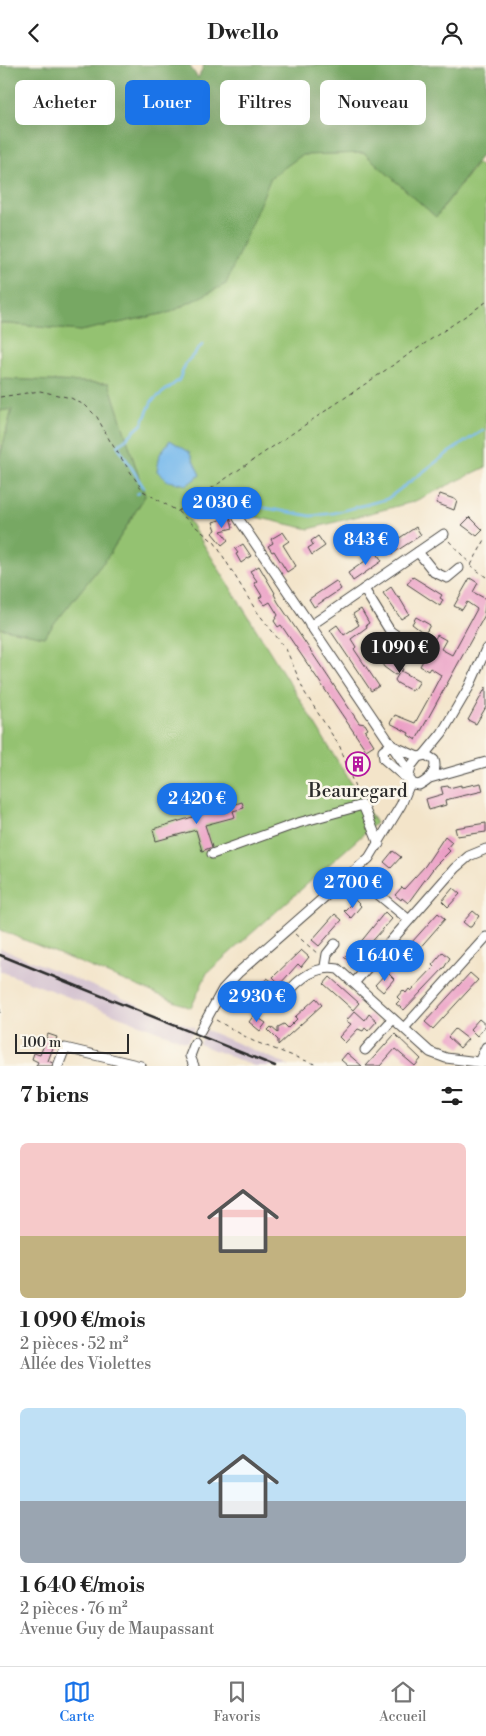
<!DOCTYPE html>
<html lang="fr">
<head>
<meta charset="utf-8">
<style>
	:root { --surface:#fff; --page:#f2f2f2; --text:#222; --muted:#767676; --line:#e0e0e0; --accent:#1a73e8 }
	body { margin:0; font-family:"Libre Bodoni",serif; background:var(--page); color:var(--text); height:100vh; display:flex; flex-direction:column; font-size:19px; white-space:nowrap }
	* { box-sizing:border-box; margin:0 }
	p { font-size:16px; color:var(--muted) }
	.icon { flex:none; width:28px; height:28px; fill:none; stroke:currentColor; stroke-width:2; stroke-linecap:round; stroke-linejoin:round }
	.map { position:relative; height:1001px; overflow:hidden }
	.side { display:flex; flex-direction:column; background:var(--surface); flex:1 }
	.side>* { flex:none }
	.banner { position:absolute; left:15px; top:15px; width:456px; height:45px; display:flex; gap:10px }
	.scale { position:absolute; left:15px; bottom:12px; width:114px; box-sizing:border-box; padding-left:5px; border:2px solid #2b2b2b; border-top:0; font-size:14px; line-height:18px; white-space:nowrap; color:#2b2b2b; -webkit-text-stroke:4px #fbf7ec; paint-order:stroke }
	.price { position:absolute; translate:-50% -42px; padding:0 11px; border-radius:18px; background:var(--accent); color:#fff; font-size:16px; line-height:32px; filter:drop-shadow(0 1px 2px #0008) }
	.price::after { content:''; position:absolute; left:50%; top:30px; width:15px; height:11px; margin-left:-8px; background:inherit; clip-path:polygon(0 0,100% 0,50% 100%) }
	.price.current { background:#222; color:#fff }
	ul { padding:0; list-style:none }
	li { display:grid; align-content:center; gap:10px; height:265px; padding:0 20px }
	li span { display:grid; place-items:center; height:155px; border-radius:8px; color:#555 }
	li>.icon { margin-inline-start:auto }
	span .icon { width:90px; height:90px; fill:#fffc; stroke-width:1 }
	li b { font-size:21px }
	h2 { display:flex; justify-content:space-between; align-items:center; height:60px; padding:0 20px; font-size:21px }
	.tag { padding:0 18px; border-radius:8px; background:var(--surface); box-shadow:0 5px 20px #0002; font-size:18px; line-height:45px }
	.tag.current { background:var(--accent); color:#fff }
	header { display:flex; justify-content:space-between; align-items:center; height:65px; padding:0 20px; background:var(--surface); font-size:22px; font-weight:800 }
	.tab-bar { display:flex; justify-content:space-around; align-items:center; height:70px; border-top:1px solid var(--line); background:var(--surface); font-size:14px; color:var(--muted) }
	.tab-bar a { display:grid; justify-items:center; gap:2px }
	.tab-bar .current { color:var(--accent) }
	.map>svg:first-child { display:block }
	.industrial { fill:#d0bdcd }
	.green { fill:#94c271; stroke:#60764e }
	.forest { fill:#77a863; stroke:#516a47 }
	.water { fill:#77b9ec; stroke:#51728c }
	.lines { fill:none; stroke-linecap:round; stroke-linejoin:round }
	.stream { stroke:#77b9ec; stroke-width:2.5 }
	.building { fill:#eb9ec5 }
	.minor-casing { stroke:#494743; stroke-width:11 }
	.path { stroke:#494743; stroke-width:1; stroke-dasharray:4 4; stroke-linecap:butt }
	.minor { stroke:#fff; stroke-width:9 }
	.rail { stroke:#2b2b2b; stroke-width:2.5 }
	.labels { text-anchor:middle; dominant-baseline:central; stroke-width:5; stroke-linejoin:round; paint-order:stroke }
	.poi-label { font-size:19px; fill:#2b2b2b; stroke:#fbf7ec }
</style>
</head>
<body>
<header><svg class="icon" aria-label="back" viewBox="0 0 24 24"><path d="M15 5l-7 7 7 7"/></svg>Dwello<svg class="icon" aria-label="person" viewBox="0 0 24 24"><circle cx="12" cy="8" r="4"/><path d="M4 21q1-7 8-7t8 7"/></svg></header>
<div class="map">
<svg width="486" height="1001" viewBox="0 0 486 1001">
	<rect width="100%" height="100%" fill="#fbf7ec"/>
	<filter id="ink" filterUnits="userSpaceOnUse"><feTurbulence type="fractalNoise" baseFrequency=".02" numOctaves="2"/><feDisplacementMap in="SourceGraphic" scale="10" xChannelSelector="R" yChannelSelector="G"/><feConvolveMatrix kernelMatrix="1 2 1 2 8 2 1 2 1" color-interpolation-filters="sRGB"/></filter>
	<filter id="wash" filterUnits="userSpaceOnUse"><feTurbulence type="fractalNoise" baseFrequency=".0096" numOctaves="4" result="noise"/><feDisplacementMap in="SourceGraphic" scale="20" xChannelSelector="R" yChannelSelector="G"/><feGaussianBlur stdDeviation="1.12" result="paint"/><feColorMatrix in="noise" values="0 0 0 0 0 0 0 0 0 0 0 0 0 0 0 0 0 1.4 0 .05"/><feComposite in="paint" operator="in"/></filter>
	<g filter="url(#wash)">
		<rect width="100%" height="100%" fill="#f3e4c9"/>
		<g class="industrial">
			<polygon points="0,883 195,963 187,977 0,906"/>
			<polygon points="206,965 286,999 291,1001 254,1001 199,979"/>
		</g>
		<g class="green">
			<polygon points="364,88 436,152 477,98 486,106 486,402 413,437 309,464 194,438 183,446 376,758 207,908 191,943 0,865 0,563 44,572 109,490 145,431 109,318 0,314 0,258 80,266 171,247 225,219 271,112 302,90"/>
			<polygon points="12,344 0,392 0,346"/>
		</g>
		<g class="forest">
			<polygon points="0,0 189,0 198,13 204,0 486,0 486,84 436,152 364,88 302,90 271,112 226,219 171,247 80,266 0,258"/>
			<polygon points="0,314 109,318 145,431 109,490 44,572 0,563 0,392 12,344 0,346"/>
		</g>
		<polygon class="water" points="170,375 189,387 200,410 187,420 168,416 157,406 160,389"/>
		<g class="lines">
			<g class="stream">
				<polyline points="144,423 118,381 142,359 152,336 179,315 186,298 203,279"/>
				<polyline points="137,429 139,428"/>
				<polyline points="214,434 311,451 334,448 387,434 448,388 483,365"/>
			</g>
		</g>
		<g id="blocks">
			<g class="building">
				<polygon points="440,429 457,435 454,445 436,438"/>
				<polygon points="230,452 233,463 221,466 228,475 222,480 212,468 216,465 213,457"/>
				<polygon points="470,452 483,465 477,471 462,460"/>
				<polygon points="416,462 421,470 392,489 386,482"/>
				<polygon points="283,467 289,476 283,480 296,501 287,507 274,486 272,487 268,481 273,478 271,474"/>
				<polygon points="318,471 325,481 312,490 308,483 313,480 311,476"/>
				<polygon points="243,479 251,491 241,498 236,489 238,488 235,484"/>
				<polygon points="375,485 382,496 353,516 348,508 368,494 366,491"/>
				<polygon points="259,501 275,528 274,529 278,537 359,658 365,659 368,664 365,666 374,680 366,685 281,560 278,562 274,556 278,550 270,537 265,540 259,533 262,531 254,518 257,516 250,506"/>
				<polygon points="413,512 442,530 440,533 443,535 440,541 407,519"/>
				<polygon points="470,513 478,518 473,527 486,534 484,548 486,548 416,675 408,670 409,668 390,658 395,650 415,658 431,629 441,610 430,603 428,606 420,601 437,570 446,575 441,584 452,590 477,544 467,537 462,545 454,541"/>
				<polygon points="336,516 341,524 314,542 309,534"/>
				<polygon points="391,522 398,533 399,532 409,549 401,554 383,528"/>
				<polygon points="361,544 369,558 366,560 367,562 351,574 356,582 354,584 379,621 371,626 330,565 337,560 344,570 359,560 353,549"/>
				<polygon points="416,552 430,560 425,569 412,559"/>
				<polygon points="378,572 388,584 380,590 371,576"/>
				<polygon points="385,591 401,602 403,605 401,606 420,616 415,624 413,623 412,626 397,618 395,615 399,608 395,610 384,602 380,595"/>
				<polygon points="486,622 486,642 476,659 468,655"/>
				<polygon points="481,718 483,726 445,735 446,740 429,745 426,734 443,729 441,722 448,721 449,723 461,720 461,722"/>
				<polygon points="242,737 244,743 233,746 235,752 205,760 212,782 202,786 196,765 156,776 153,764"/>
				<polygon points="486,758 486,767 457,771 455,763"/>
				<polygon points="445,771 452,777 447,783 450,786 435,801 408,838 402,833 401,835 395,830 402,822 404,824 425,801"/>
				<polygon points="393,786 401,792 391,803 384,797"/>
				<polygon points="370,810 376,816 373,824 367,829 359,819"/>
				<polygon points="453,823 460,829 448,842 442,836"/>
				<polygon points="355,835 361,841 351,853 344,846"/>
				<polygon points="473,846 479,851 471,862 469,862 463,857"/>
				<polygon points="385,847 392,854 352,899 344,892 354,882 355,884"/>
				<polygon points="438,848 445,854 417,886 415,885 407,895 405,893 395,904 387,897 400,884 403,887"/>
				<polygon points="335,849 342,855 319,881 312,875"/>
				<polygon points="301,885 309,892 301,902 298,899 280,919 273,912"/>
				<polygon points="443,887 450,893 444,903 404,945 396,939 400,935 397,932 403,925 406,928 409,924 411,926 434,902 432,900"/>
				<polygon points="387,907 394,914 383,927 375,920"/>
				<polygon points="470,908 478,915 433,964 425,957"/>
				<polygon points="330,912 359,938 353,945 324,919"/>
				<polygon points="267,913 275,918 267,929 259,923"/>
				<polygon points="316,933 322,940 278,980 278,975 268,965 271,962 278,968 278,962 284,959 288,963 297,954 295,952"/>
				<polygon points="355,946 365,955 369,949 377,956 368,966 365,963 363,966 358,964 345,978 339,972 351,959 346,956"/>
				<polygon points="254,950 266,958 260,966 249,957"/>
				<polygon points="479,954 486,960 477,971 470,964"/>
				<polygon points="455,964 468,974 460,983 448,972"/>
				<polygon points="48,969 57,972 48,996 53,998 52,1001 36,1001 38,997 32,994 34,988 40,990"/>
				<polygon points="395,969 421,994 415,1001 395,984 380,1001 366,1001"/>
				<polygon points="347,988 362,1001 348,1001 341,995"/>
			</g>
		</g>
	</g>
	<g filter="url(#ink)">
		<use href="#blocks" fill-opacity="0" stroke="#494743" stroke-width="1"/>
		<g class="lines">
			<g class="minor-casing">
				<g id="minor">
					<polyline points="238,453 409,706"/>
					<polyline points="418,487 434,507 447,513 459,503"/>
					<polyline points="364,524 390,566 408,579"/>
					<polyline points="310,561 444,469"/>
					<path d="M 391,680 L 383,686 L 384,694 L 413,719 L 419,720 C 429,715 438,706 434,695 L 426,690 L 418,692 L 411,701 L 409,711"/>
					<polyline points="391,680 418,692"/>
					<polyline points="424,690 442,668 469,622 486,584"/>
					<polyline points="430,713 486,697"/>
					<polyline points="212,789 298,758 363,740 379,779"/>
					<polyline points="379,830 409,855"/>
					<polyline points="325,901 327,889 335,879"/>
					<polyline points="354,918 455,803 469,791 486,784"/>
					<path d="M 279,941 C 291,920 312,899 338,904 L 430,987 L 446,993 L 486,998"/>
					<polyline points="404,963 486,872"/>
					<polyline points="200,966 223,924 239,907 369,793 401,740 411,716"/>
					<polyline points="365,985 393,954"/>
					<polyline points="479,997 486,982"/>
					<polyline points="58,1001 65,983 141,1001"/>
					<polyline points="194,1001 190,991 195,978"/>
				</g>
			</g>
			<g class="path">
				<polyline points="0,332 40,326 71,333 86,341 97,352 110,376 143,426 177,446 215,478 255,544 286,584 305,628 340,682 358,731"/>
				<polyline points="178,446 486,237"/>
				<polyline points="449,476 474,503 486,512"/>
				<polyline points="471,500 486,473"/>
				<polyline points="295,869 318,889"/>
				<polyline points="0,944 0,950"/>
				<polyline points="216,955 253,976 320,1001"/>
			</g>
			<use href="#minor" class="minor"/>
			<polyline class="rail" points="0,890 275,1001"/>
		</g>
	</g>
	<defs>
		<g id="building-ring" transform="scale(1.25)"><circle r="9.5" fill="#fbf7ec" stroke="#b5179e" stroke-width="1.5"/><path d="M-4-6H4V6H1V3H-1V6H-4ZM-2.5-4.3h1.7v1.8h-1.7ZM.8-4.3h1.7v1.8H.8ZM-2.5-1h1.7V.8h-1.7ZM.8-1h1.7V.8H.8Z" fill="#b5179e"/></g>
	</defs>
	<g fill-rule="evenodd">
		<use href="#building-ring" x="358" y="699"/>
	</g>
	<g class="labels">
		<g class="poi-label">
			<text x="358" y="726">Beauregard</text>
		</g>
	</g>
</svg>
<div class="scale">100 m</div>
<b class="price" style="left:222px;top:464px">2 030 €</b>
<b class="price" style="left:366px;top:501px">843 €</b>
<b class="price current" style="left:400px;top:609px">1 090 €</b>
<b class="price" style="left:197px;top:760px">2 420 €</b>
<b class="price" style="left:353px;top:844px">2 700 €</b>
<b class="price" style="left:385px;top:917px">1 640 €</b>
<b class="price" style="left:257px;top:958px">2 930 €</b>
<div class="banner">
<a class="tag">Acheter</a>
<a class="tag current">Louer</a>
<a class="tag">Filtres</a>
<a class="tag">Nouveau</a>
</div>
</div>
<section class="side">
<h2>7 biens<svg class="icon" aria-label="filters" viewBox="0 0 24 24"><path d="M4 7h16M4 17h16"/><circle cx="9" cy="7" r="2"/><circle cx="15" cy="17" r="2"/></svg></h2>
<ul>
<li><span style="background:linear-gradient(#f6c9c9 60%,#c2b280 0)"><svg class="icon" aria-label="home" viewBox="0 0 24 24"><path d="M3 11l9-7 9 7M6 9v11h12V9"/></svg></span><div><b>1 090 €/mois</b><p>2 pièces · 52 m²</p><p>Allée des Violettes</p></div></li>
<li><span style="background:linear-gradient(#bfe0f5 60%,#9aa5b1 0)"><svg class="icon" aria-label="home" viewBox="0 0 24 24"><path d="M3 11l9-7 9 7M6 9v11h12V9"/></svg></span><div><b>1 640 €/mois</b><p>2 pièces · 76 m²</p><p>Avenue Guy de Maupassant</p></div></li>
</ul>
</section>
<nav class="tab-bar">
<a class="current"><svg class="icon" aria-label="map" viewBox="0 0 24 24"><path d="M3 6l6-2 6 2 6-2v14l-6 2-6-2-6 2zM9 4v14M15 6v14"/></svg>Carte</a>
<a><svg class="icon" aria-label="saved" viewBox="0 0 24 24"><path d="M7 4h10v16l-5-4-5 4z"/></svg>Favoris</a>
<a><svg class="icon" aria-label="home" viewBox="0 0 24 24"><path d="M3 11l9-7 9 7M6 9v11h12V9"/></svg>Accueil</a>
</nav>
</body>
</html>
